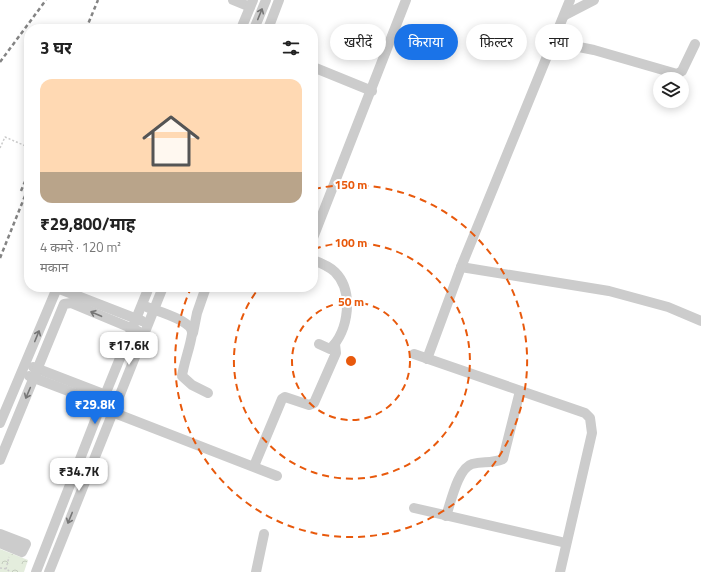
<!DOCTYPE html>
<html lang="hi">
<head>
<meta charset="utf-8">
<style>
	:root { --surface:#fff; --page:#f2f2f2; --text:#222; --muted:#767676; --line:#e0e0e0; --accent:#1a73e8 }
	body { margin:0; font-family:"Titillium Web","Noto Sans Devanagari",sans-serif; background:var(--page); color:var(--text); height:100vh; display:flex; flex-direction:column; font-size:15px; white-space:nowrap }
	* { box-sizing:border-box; margin:0 }
	p { font-size:13px; color:var(--muted) }
	.icon { flex:none; width:22px; height:22px; fill:none; stroke:currentColor; stroke-width:2; stroke-linecap:round; stroke-linejoin:round }
	.map { position:relative; flex:1; overflow:hidden }
	.sheet { position:absolute; left:24px; top:24px; width:294px; height:268px; display:flex; flex-direction:column; background:var(--surface); border-radius:16px; box-shadow:0 2px 10px #0003 }
	.sheet>* { flex:none }
	.top-card { position:absolute; left:330px; top:24px; width:311px; height:36px; display:flex; gap:8px }
	.controls { position:absolute; left:653px; top:72px; display:grid; gap:8px }
	.controls a { display:grid; place-items:center; width:36px; height:36px; border-radius:50%; background:var(--surface); box-shadow:0 2px 10px #0003; font-size:20px }
	.price { position:absolute; translate:-50% -34px; padding:0 9px; border-radius:8px; background:#fff; color:#222; font-size:13px; line-height:26px; filter:drop-shadow(0 1px 2px #0008) }
	.price::after { content:''; position:absolute; left:50%; top:24px; width:12px; height:9px; margin-left:-6px; background:inherit; clip-path:polygon(0 0,100% 0,50% 100%) }
	.price.current { background:var(--accent); color:#fff }
	ul { padding:0; list-style:none }
	li { display:grid; align-content:center; gap:8px; height:212px; padding:0 16px }
	li+li { border-top:1px solid var(--line) }
	li span { display:grid; place-items:center; height:124px; border-radius:12px; color:#555 }
	li>.icon { margin-inline-start:auto }
	span .icon { width:72px; height:72px; fill:#fffc; stroke-width:1 }
	li b { font-size:17px }
	h2 { display:flex; justify-content:space-between; align-items:center; height:48px; padding:0 16px; font-size:17px }
	.tag { padding:0 14px; border-radius:18px; background:var(--surface); box-shadow:0 2px 10px #0003; font-size:14px; line-height:36px }
	.tag.current { background:var(--accent); color:#fff }
	.map>svg:first-child { display:block }
	.forest { fill:url(#forest-crowns) }
	.lines { fill:none; stroke-linecap:round; stroke-linejoin:round }
	.path { stroke:#ccc; stroke-width:1.5; stroke-dasharray:2 2; stroke-linecap:butt }
	.minor { stroke:#ccc; stroke-width:10 }
	.rail { stroke:#848484; stroke-width:2.5; stroke-dasharray:4 3; stroke-linecap:butt }
	.oneway { stroke:#767676 }
	.ring { fill:none; stroke:#e8590c; stroke-width:2; stroke-dasharray:7 5 }
	.centre { fill:#e8590c; stroke:#fff; stroke-width:2 }
	.ring-label { font-size:12px; text-anchor:middle; font-weight:bold; fill:#e8590c; stroke:#fff; stroke-width:4; stroke-linejoin:round; paint-order:stroke }
</style>
</head>
<body>
<div class="map">
<svg width="701" height="572" viewBox="0 0 701 572">
	<defs>
		<pattern id="forest-crowns" width="20" height="18" patternUnits="userSpaceOnUse"><rect width="20" height="18" fill="#e4eddd"/><path d="M2 6a3 3 0 1 1 6 0M12 15a3 3 0 1 1 6 0" fill="none" stroke="#c4ccbe"/></pattern>
	</defs>
	<rect width="100%" height="100%" fill="#fff"/>
	<polygon class="forest" points="0,549 28,560 24,572 0,572"/>
	<g class="lines">
		<g class="path">
			<polyline points="0,148 5,137 28,147"/>
			<polyline points="0,568 7,569 10,572"/>
			<polyline points="6,569 9,557"/>
		</g>
		<g class="minor">
			<polyline points="233,0 250,7"/>
			<polyline points="565,15 594,0"/>
			<polyline points="241,29 253,0"/>
			<polyline points="254,29 266,0"/>
			<polyline points="268,29 279,0"/>
			<polyline points="554,42 594,50 677,74 682,71 695,44"/>
			<polyline points="313,67 372,91"/>
			<polyline points="313,238 406,0"/>
			<path d="M 313,260 C 321,263 329,266 335,272 C 354,291 349,331 330,349 L 319,344"/>
			<polyline points="461,267 609,291 668,307 701,321"/>
			<path d="M 147,307 C 157,311 194,321 192,334 C 190,348 184,362 182,376 L 192,385 L 208,393"/>
			<polyline points="193,333 197,313 206,287"/>
			<polyline points="414,354 585,413 590,418 592,433 560,572"/>
			<polyline points="427,359 461,267 570,0"/>
			<polyline points="33,367 111,397"/>
			<polyline points="29,376 108,406"/>
			<polyline points="112,412 277,476"/>
			<polyline points="0,423 57,288 142,321"/>
			<polyline points="0,460 64,304 71,303 138,331"/>
			<polyline points="254,466 282,399 285,397 309,405 314,403 336,353 335,344"/>
			<polyline points="414,508 566,543"/>
			<path d="M 446,516 C 451,502 458,468 472,464 C 484,461 490,464 503,459 L 520,391"/>
			<polyline points="0,534 26,544 22,552 0,543"/>
			<polyline points="36,572 105,395 149,287"/>
			<polyline points="49,572 163,287"/>
			<polyline points="256,572 264,534"/>
		</g>
		<g class="rail">
			<polyline points="86,29 98,0"/>
			<polyline points="0,62 46,0"/>
			<polyline points="21,191 29,172"/>
			<polyline points="0,258 29,186"/>
		</g>
	</g>
	<defs><path id="oneway-shaft" d="M-6 0H5M1.5-3L5.5 0L1.5 3" fill="none" stroke-width="1.6" stroke-linecap="round" stroke-linejoin="round"/></defs>
	<g class="oneway">
		<use href="#oneway-shaft" transform="translate(260 14) rotate(-68)"/>
		<use href="#oneway-shaft" transform="translate(96 314) rotate(-157)"/>
		<use href="#oneway-shaft" transform="translate(37 336) rotate(-68)"/>
		<use href="#oneway-shaft" transform="translate(28 393) rotate(113)"/>
		<use href="#oneway-shaft" transform="translate(70 518) rotate(112)"/>
	</g>
	<g class="ring">
		<circle cx="351" cy="361" r="59"/>
		<path d="M314 249A118 118 0 1 1 259 288"/>
		<path d="M314 189A176 176 0 1 1 191 288"/>
	</g>
	<circle cx="351" cy="361" r="6" class="centre"/>
	<g class="ring-label">
		<text x="351" y="189">150 m</text>
		<text x="351" y="247">100 m</text>
		<text x="351" y="306">50 m</text>
	</g>
</svg>
<div class="controls">
<a><svg class="icon" aria-label="layers" viewBox="0 0 24 24"><path d="M12 4l9 5-9 5-9-5zM3 14l9 5 9-5"/></svg></a>
</div>
<b class="price" style="left:129px;top:366px">₹17.6K</b>
<b class="price current" style="left:95px;top:425px">₹29.8K</b>
<b class="price" style="left:79px;top:492px">₹34.7K</b>
<div class="top-card">
<a class="tag">खरीदें</a>
<a class="tag current">किराया</a>
<a class="tag">फ़िल्टर</a>
<a class="tag">नया</a>
</div>
<section class="sheet">
<h2>3 घर<svg class="icon" aria-label="filters" viewBox="0 0 24 24"><path d="M4 7h16M4 17h16"/><circle cx="9" cy="7" r="2"/><circle cx="15" cy="17" r="2"/></svg></h2>
<ul>
<li><span style="background:linear-gradient(#ffd9b3 75%,#b9a48a 0)"><svg class="icon" aria-label="home" viewBox="0 0 24 24"><path d="M3 11l9-7 9 7M6 9v11h12V9"/></svg></span><div><b>₹29,800/माह</b><p>4 कमरे · 120 m²</p><p>मकान</p></div></li>
</ul>
</section>
</div>
</body>
</html>
